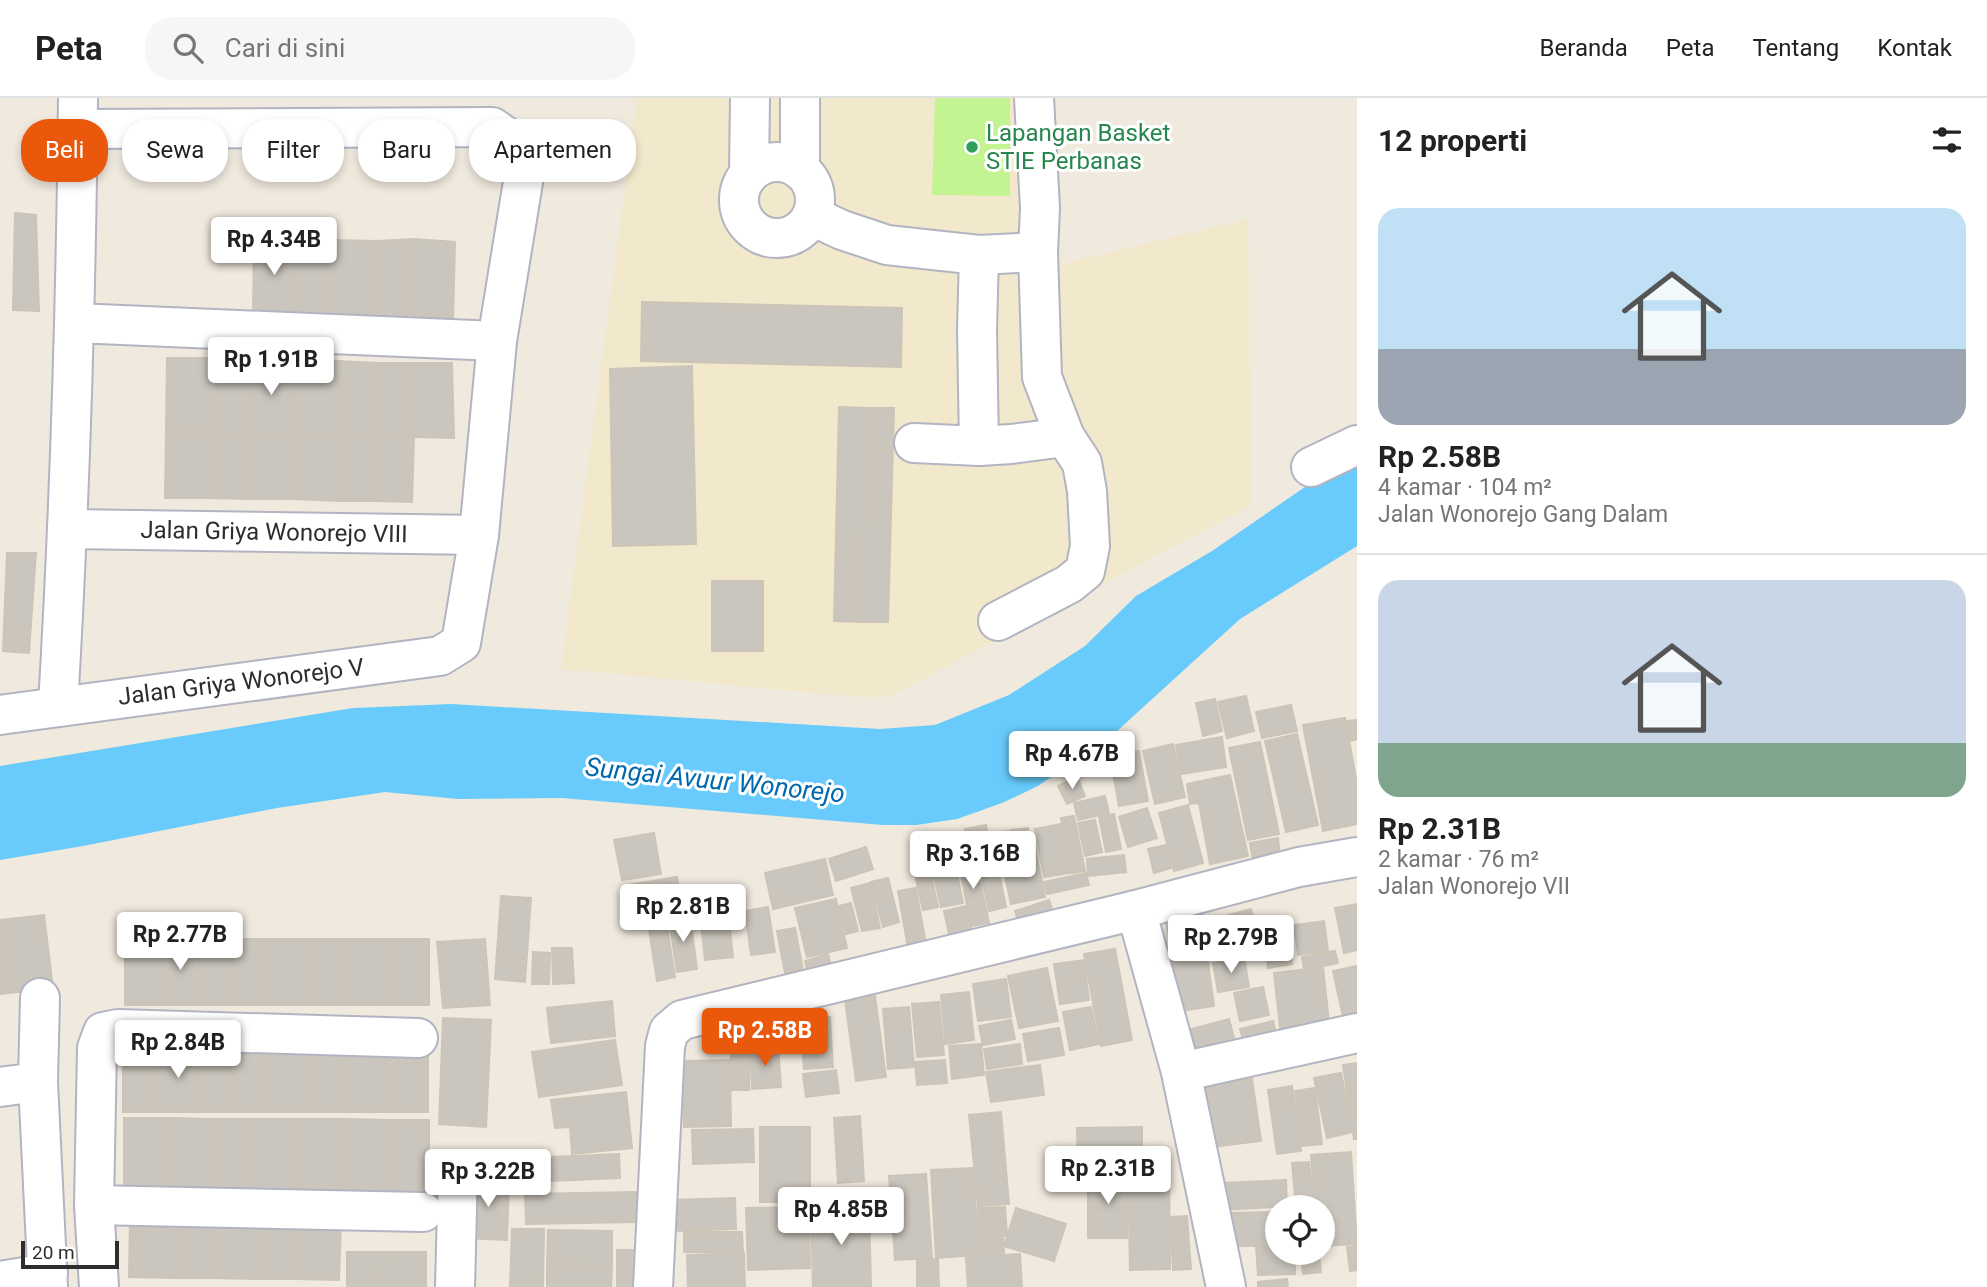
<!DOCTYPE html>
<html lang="id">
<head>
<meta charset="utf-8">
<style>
	:root { --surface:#fff; --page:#f6f6f6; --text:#222; --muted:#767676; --line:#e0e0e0; --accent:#ea580c }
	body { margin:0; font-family:Roboto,sans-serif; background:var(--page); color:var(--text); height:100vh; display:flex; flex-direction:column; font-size:26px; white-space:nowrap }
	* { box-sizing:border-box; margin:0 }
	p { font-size:23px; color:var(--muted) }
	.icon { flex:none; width:38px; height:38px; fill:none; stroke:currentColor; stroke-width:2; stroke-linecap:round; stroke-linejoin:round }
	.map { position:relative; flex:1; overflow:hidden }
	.details { display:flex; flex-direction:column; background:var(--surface); width:630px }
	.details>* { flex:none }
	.top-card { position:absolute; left:21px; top:21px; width:665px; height:63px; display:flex; gap:14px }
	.controls { position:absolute; left:1265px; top:1097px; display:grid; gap:14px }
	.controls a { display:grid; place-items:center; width:70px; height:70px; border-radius:50%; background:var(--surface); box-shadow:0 4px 10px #0003; font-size:35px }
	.scale { position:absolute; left:21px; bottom:18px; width:98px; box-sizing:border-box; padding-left:7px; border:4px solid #2d2d2d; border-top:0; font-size:19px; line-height:24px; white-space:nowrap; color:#2d2d2d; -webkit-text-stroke:5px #fff; paint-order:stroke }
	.price { position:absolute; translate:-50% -60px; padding:0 16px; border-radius:7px; background:#fff; color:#222; font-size:23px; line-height:46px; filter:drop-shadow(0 2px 4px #0008) }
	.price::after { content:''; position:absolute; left:50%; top:42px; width:21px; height:16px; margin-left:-10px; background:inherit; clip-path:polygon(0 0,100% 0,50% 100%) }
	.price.active { background:var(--accent); color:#fff }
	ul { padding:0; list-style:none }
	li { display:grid; align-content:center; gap:14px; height:371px; padding:0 21px }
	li+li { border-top:2px solid var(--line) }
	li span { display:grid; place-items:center; height:217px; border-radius:21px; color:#555 }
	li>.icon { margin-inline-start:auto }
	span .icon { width:126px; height:126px; fill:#fffc; stroke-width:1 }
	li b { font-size:30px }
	h2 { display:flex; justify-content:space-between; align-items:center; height:84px; padding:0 21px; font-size:30px }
	.pill { padding:0 24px; border-radius:28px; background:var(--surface); box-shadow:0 4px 10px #0003; font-size:24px; line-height:63px }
	.pill.active { background:var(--accent); color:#fff }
	header { display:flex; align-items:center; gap:42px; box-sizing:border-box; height:98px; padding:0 35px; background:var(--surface); border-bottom:2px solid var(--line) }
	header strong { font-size:33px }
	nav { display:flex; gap:38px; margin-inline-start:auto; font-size:24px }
	.search { width:490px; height:63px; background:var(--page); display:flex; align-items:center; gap:18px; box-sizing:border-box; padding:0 24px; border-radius:28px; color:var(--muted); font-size:26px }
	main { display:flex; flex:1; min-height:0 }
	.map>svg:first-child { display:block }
	.education { fill:#f2e8cc }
	.pitch { fill:#c4f391 }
	.water { fill:#68cbfb }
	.building { fill:#cbc6bd; stroke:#ccc5b7; stroke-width:2 }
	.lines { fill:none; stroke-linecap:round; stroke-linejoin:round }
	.minor-casing { stroke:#b2b4c2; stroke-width:42 }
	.minor { stroke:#fff; stroke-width:38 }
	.leisure-dot { fill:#2e9e5b; stroke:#fff; stroke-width:2.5 }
	.labels { text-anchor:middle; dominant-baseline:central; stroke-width:6; stroke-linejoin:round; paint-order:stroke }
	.leisure-label { font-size:24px; fill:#27864d; stroke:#fff; text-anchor:start }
	.street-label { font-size:24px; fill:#2d2d2d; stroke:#fff }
	.water-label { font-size:26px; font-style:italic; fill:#0068ae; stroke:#fff }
</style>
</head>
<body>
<header>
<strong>Peta</strong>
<div class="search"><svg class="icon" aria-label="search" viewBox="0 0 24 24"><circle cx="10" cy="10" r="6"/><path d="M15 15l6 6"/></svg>Cari di sini</div>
<nav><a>Beranda</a><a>Peta</a><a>Tentang</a><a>Kontak</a></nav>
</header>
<main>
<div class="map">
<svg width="1357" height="1189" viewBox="0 0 1357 1189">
	<rect width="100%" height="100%" fill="#f0e9de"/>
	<polygon class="education" points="637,0 1045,0 1062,166 1248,121 1252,407 889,599 858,599 561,571"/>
	<polygon class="pitch" points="935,0 1010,0 1010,98 932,97"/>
	<polygon class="water" points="1357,358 1357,448 1240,521 1117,633 1038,688 1002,705 957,721 916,727 883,727 562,700 458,701 385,694 277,710 83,748 0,762 0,668 353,610 451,606 880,631 935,627 1009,597 1085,548 1136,498 1212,453 1315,382"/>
	<g class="building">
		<polygon points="15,115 36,117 39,213 13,212"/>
		<polygon points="254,138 296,140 294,222 253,218"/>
		<polygon points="296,140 331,142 331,221 294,222"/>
		<polygon points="414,141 455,144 453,222 415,222"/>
		<polygon points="414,141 415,222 377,223 377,143"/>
		<polygon points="331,142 377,143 377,223 331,221"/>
		<polygon points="642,204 902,210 901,269 641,263"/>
		<polygon points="167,260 211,260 210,334 166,334"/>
		<polygon points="211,260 249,261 247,336 210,334"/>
		<polygon points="249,261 294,261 294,336 247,336"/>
		<polygon points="294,261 337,263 338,337 294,336"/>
		<polygon points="337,263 377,265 376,338 338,337"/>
		<polygon points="377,265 414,265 414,339 376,338"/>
		<polygon points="414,265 452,265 454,340 414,339"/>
		<polygon points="692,268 696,446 613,448 610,271"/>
		<polygon points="839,309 867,310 861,524 834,523"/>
		<polygon points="867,310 894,310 888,524 861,524"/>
		<polygon points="166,334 210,334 208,400 165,400"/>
		<polygon points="210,334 247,336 246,401 208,400"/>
		<polygon points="247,336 294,336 294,401 246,401"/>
		<polygon points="294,336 338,337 338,403 294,401"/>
		<polygon points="338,337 376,338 373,403 338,403"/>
		<polygon points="376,338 414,339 412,404 373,403"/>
		<polygon points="7,455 36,455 29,555 3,553"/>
		<rect x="712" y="483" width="51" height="70"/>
		<polygon points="1246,598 1254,633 1227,640 1218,604"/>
		<polygon points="1215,601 1222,633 1203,638 1196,605"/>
		<polygon points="1291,607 1297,633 1262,640 1256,614"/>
		<polygon points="1345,620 1357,686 1357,726 1323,733 1303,627"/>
		<polygon points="1357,622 1357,641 1350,643 1347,623"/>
		<polygon points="1297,636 1318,727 1286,734 1265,643"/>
		<polygon points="1222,639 1226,669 1181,676 1176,647"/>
		<polygon points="1260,644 1279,736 1248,742 1229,650"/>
		<polygon points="1173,646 1185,699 1155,706 1143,653"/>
		<polygon points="1139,653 1148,703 1119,708 1110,658"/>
		<polygon points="1230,677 1248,758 1210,766 1199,705 1190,706 1187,686"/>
		<polygon points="1077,679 1085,698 1067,706 1058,688"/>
		<polygon points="1105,698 1109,715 1078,722 1074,705"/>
		<polygon points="1188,707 1203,765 1174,773 1159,715"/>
		<polygon points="1147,710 1157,740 1128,749 1119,719"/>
		<polygon points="1114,716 1121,751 1106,754 1099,719"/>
		<polygon points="1074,718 1085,773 1072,775 1061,720"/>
		<polygon points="1095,722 1102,754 1085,758 1078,725"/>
		<polygon points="1061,726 1070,775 1044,779 1035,731"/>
		<polygon points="986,727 990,748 968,752 965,731"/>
		<polygon points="1028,730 1029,743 1012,745 1011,732"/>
		<polygon points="1008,733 1011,749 996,752 993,736"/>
		<polygon points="654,735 661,776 622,782 614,742"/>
		<polygon points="1278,740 1280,758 1253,762 1250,745"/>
		<polygon points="1166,747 1171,770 1154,775 1148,751"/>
		<polygon points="1035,748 1045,799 1011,806 1000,755"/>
		<polygon points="866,749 873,771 836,783 829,761"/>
		<polygon points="994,752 1006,809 989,813 977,756"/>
		<polygon points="926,754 938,809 923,812 911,758"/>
		<polygon points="953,757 963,805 941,809 930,762"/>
		<polygon points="1124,757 1126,774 1088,778 1087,761"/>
		<polygon points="975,758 989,825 971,828 958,761"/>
		<polygon points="825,761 833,797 773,811 765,775"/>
		<polygon points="1086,775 1089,787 1047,796 1044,784"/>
		<polygon points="677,779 680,799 631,807 628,787"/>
		<polygon points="888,780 899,824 883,829 871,784"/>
		<polygon points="870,785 880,830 862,833 851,790"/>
		<polygon points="916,790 926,847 908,850 898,793"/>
		<polygon points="501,798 531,800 525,884 495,881"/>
		<polygon points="836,801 847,850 807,859 795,810"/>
		<polygon points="685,802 687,818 632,825 630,809"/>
		<polygon points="1049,802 1054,816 1019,827 1015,813"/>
		<polygon points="727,803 733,859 705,862 699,806"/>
		<polygon points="851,805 858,833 846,836 839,808"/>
		<polygon points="1357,806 1357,852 1344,855 1335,810"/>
		<polygon points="966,808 971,831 949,836 944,813"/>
		<polygon points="768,809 775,854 751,857 745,813"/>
		<polygon points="1251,811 1258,837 1213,848 1207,823"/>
		<polygon points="44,817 53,890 0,896 0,822"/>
		<polygon points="1202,817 1204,836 1169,841 1167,822"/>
		<polygon points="690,819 697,871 677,874 669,822"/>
		<polygon points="666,823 675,879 657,883 648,825"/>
		<polygon points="1285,823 1292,866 1268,870 1262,826"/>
		<polygon points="1324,823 1328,853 1298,857 1294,827"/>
		<polygon points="795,830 803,872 785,875 777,833"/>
		<polygon points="1204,836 1214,908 1180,913 1169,841"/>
		<rect x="125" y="841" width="35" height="66"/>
		<rect x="160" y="841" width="39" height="66"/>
		<rect x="199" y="841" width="33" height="66"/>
		<rect x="232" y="841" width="38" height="66"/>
		<rect x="270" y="841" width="41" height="66"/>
		<rect x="311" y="841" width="37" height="66"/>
		<rect x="348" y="841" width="40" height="66"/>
		<rect x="388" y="841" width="41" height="66"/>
		<polygon points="485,841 490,907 443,910 437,844"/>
		<polygon points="552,850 572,850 574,885 553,886"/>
		<polygon points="1115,851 1132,942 1101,948 1084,856"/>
		<polygon points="1335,853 1338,865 1304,872 1302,859"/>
		<polygon points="533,854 550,855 549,886 532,886"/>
		<polygon points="828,856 832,873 809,879 805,863"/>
		<polygon points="1244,859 1249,889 1218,894 1213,865"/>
		<polygon points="1084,862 1089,902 1060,906 1054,866"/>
		<polygon points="1357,868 1357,920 1344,923 1333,873"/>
		<polygon points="1323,869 1329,924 1280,930 1274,875"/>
		<polygon points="1047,870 1058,923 1019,930 1008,878"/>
		<polygon points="1006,881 1011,919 978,923 973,886"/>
		<polygon points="1263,889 1269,917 1240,923 1234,895"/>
		<polygon points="969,894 974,942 945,946 941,897"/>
		<polygon points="875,898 886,979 856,983 845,902"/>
		<polygon points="612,903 615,938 551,945 547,910"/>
		<polygon points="939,904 944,957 917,959 912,906"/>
		<polygon points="909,909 914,969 888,971 883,911"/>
		<polygon points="1091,909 1099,946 1070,952 1063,914"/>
		<polygon points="830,919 833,969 804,971 800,922"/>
		<polygon points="443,920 491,922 486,1029 439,1026"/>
		<polygon points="1229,921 1238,955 1189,968 1181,934"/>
		<polygon points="1011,922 1015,941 983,947 979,928"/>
		<polygon points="1273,923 1279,946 1246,953 1240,931"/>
		<polygon points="749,927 749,992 731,992 731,928"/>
		<polygon points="1059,930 1064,957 1028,963 1023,936"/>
		<polygon points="615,942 622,987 539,999 532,954"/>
		<polygon points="981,946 984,977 952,981 949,948"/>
		<polygon points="1020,946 1022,966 987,971 984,951"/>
		<polygon points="778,948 781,989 752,991 750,950"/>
		<rect x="123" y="949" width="36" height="65"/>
		<rect x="159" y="949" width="38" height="65"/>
		<rect x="197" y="949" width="32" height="65"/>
		<rect x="229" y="949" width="39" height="65"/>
		<rect x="268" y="949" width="41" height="65"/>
		<rect x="309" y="949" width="38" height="65"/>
		<rect x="347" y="949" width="39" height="65"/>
		<rect x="386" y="949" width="42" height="65"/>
		<polygon points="730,962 731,1028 684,1029 682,963"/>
		<polygon points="945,962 947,985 917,987 915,964"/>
		<polygon points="1357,965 1357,1041 1354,1041 1343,967"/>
		<polygon points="1040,967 1044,997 991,1004 986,974"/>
		<polygon points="836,972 839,995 806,999 803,976"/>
		<polygon points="1341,975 1353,1034 1327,1040 1314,980"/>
		<polygon points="1252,981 1261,1043 1204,1050 1195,989"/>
		<polygon points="1292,988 1301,1053 1277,1056 1268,992"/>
		<polygon points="1315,990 1322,1046 1302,1048 1295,993"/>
		<polygon points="626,994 632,1050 572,1056 570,1029 555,1030 551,1002"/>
		<polygon points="1001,1014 1009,1106 978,1108 969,1017"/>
		<polygon points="860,1018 864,1083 838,1085 834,1020"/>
		<rect x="124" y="1020" width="46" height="79"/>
		<polygon points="170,1020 210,1021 210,1099 170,1099"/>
		<polygon points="210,1021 255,1021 255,1100 210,1099"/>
		<rect x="255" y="1021" width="43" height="79"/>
		<rect x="298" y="1021" width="47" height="79"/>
		<polygon points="345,1021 390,1022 389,1100 345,1100"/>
		<polygon points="390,1022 429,1022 429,1100 389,1100"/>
		<rect x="760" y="1029" width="50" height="75"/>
		<polygon points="1142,1029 1142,1070 1078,1071 1077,1030"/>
		<polygon points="753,1031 754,1064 693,1066 692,1032"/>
		<polygon points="1351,1054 1357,1146 1323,1148 1323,1110 1315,1110 1311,1057"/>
		<polygon points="619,1056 620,1080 551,1083 550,1059"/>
		<polygon points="1309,1064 1314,1110 1296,1110 1292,1065"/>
		<polygon points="973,1070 979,1157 936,1160 931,1072"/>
		<polygon points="1128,1071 1169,1071 1170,1171 1130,1172"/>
		<polygon points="926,1076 932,1160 895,1162 889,1078"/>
		<rect x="1088" y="1076" width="39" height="64"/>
		<polygon points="468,1080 509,1081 507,1142 467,1140"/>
		<polygon points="1286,1082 1287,1108 1223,1112 1221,1085"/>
		<polygon points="637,1094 636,1124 526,1126 525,1096"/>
		<polygon points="735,1100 736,1131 673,1133 672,1102"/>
		<polygon points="869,1108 871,1189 813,1189 811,1109"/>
		<polygon points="809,1109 810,1170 748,1172 746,1110"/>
		<polygon points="1005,1109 1007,1138 1003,1138 1004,1157 1020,1156 1022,1189 968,1189 966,1160 980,1158 978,1110"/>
		<polygon points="1016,1110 1066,1126 1054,1163 1004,1148"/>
		<polygon points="1278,1114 1278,1155 1295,1155 1295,1176 1258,1177 1256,1148 1231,1148 1230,1115"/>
		<polygon points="1187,1118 1191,1171 1173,1172 1170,1119"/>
		<polygon points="130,1121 178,1121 177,1180 129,1179"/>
		<polygon points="178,1121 213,1122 212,1180 177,1180"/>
		<polygon points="213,1122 259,1123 258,1181 212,1180"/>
		<polygon points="259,1123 299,1124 298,1181 258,1181"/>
		<polygon points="299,1124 341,1124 339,1182 298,1181"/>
		<polygon points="512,1131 544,1131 543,1189 510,1189"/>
		<polygon points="548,1132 612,1133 612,1167 547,1166"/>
		<polygon points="684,1134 742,1134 743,1154 684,1154"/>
		<polygon points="1357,1148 1357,1172 1350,1173 1347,1149"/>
		<rect x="617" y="1152" width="23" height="37"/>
		<polygon points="347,1154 384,1154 383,1189 347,1189"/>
		<polygon points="384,1154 426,1154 426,1189 383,1189"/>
		<polygon points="744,1155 745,1189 688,1189 687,1157"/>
		<polygon points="1301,1155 1319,1155 1321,1174 1303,1176"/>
		<polygon points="917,1161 938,1161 939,1189 917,1189"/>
		<polygon points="547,1166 612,1167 611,1189 547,1189"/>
		<polygon points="1287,1181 1288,1189 1258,1189 1258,1184"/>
	</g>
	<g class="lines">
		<g class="minor-casing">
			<g id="minor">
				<polyline points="800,0 800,72"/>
				<circle cx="777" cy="102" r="38"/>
				<polyline points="749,76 750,0"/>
				<polyline points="812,118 842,132 887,147 979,157 1038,154"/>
				<polyline points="75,225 497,243"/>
				<polyline points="914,345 979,348 1011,346 1065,339"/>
				<polyline points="979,348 977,232 979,157"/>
				<polyline points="1311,369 1357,347"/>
				<polyline points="68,431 479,437"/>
				<polyline points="998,523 1069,486 1085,473 1090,448 1087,393 1082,365 1065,339 1042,279 1038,154 1040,110 1034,0"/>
				<path d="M 58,608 C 70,405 76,203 78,0"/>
				<polyline points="0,617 440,558 461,545 479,437 497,243 523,84 521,49 492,29 78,31"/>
				<polyline points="1136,812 1181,974 1226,1189"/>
				<polyline points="40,900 38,984 48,1189"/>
				<polyline points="1181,974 1357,935"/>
				<polyline points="0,989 38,984"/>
				<polyline points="94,1107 423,1114"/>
				<polyline points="0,1183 48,1175"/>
				<polyline points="99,1189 94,1107 97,950 103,934 118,931 418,940"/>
				<polyline points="455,1189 458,1072"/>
				<polyline points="653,1189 665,948 669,933 682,922 1136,812 1299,769 1357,759"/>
			</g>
		</g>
		<use href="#minor" class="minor"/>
	</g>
	<circle class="leisure-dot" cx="972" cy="49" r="7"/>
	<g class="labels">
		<g class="leisure-label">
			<text x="986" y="35">Lapangan Basket<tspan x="986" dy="28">STIE Perbanas</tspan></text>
		</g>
		<g class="street-label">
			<text transform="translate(274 434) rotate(1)">Jalan Griya Wonorejo VIII</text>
			<text transform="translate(241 584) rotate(-7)">Jalan Griya Wonorejo V</text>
		</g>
		<g class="water-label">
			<text transform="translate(715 682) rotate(6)">Sungai Avuur Wonorejo</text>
		</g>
	</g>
</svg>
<div class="controls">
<a><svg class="icon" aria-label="locate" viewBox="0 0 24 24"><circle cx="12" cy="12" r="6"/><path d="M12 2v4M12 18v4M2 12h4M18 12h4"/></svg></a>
</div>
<div class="scale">20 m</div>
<b class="price" style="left:274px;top:179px">Rp 4.34B</b>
<b class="price" style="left:271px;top:299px">Rp 1.91B</b>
<b class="price" style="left:1072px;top:693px">Rp 4.67B</b>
<b class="price" style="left:973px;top:793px">Rp 3.16B</b>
<b class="price" style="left:683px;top:846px">Rp 2.81B</b>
<b class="price" style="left:180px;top:874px">Rp 2.77B</b>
<b class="price" style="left:1231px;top:877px">Rp 2.79B</b>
<b class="price active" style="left:765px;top:970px">Rp 2.58B</b>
<b class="price" style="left:178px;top:982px">Rp 2.84B</b>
<b class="price" style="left:1108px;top:1108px">Rp 2.31B</b>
<b class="price" style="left:488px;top:1111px">Rp 3.22B</b>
<b class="price" style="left:841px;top:1149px">Rp 4.85B</b>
<div class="top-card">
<a class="pill active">Beli</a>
<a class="pill">Sewa</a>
<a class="pill">Filter</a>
<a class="pill">Baru</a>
<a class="pill">Apartemen</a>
</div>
</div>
<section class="details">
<h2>12 properti<svg class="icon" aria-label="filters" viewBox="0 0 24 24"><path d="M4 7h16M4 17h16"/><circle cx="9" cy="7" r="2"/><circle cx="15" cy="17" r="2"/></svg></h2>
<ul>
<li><span style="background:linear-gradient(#bfe0f5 65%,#9aa5b1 0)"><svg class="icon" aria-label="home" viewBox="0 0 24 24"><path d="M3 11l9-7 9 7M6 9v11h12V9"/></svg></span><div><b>Rp 2.58B</b><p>4 kamar · 104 m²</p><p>Jalan Wonorejo Gang Dalam</p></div></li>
<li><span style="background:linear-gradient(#c9d6e8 75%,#7fa58c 0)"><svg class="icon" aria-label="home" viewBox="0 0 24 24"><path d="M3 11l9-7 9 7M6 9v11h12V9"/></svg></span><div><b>Rp 2.31B</b><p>2 kamar · 76 m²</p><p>Jalan Wonorejo VII</p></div></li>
</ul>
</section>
</main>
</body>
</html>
